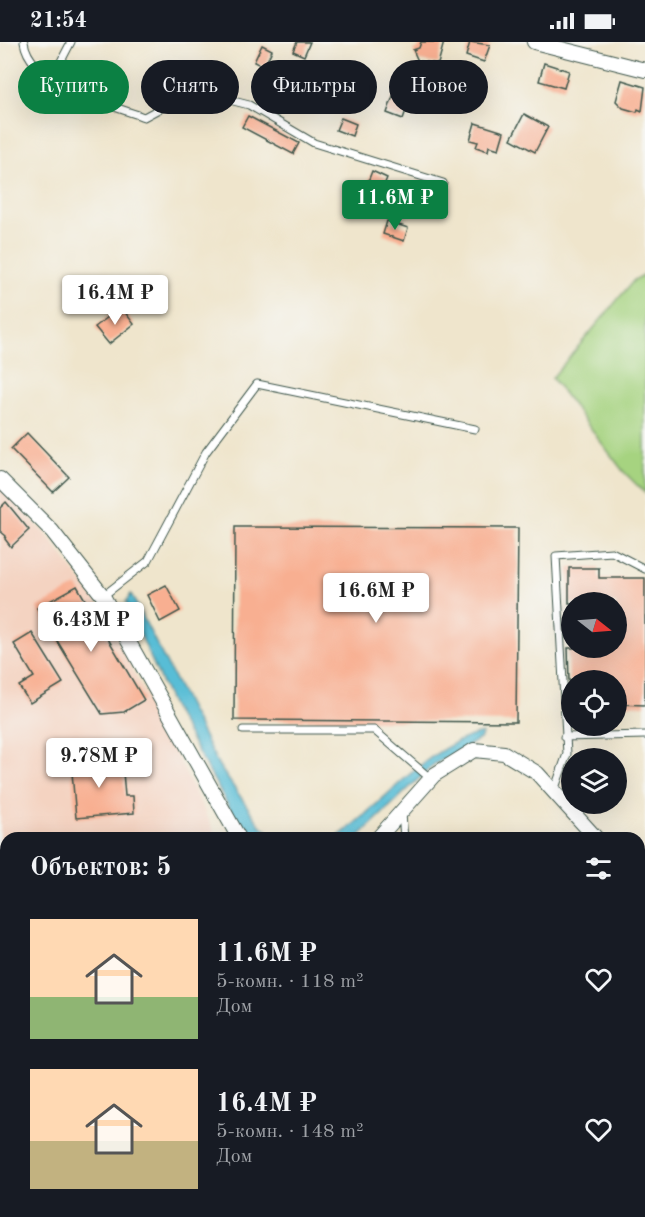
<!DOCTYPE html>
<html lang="ru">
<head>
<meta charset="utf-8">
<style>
	:root { --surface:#171b24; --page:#242831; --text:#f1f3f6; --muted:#9ea1a6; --accent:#0b8043 }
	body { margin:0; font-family:"Old Standard TT",serif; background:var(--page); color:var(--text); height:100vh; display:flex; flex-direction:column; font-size:22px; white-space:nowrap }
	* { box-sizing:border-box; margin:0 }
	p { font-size:20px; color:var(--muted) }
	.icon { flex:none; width:33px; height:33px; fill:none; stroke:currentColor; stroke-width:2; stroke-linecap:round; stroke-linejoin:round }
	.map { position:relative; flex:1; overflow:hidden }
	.details { position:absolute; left:0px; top:790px; width:645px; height:386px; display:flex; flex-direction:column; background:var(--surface); border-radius:18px 18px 0 0; box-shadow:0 6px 24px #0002 }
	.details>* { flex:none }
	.guide { position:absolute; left:18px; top:18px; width:609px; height:54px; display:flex; gap:12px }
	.needle { width:39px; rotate:107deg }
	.controls { position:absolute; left:561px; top:550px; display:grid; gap:12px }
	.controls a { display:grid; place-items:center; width:66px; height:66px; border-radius:50%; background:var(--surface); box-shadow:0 6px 24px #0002; font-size:30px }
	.price { position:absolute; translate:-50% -51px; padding:0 14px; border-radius:6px; background:#fff; color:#222; font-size:20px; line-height:39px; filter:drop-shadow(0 2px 3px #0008) }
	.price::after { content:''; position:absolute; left:50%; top:36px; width:18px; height:14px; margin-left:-9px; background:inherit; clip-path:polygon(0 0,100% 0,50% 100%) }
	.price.on { background:var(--accent); color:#fff }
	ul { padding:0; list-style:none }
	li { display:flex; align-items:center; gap:18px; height:150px; padding:0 30px }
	li span { display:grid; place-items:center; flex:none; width:168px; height:120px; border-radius:0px; color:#555 }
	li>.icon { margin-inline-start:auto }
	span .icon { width:72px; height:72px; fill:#fffc; stroke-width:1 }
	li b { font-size:26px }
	h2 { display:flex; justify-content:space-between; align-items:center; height:72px; padding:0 30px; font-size:26px }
	.tag { padding:0 21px; border-radius:27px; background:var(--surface); box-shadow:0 6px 24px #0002; font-size:21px; line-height:54px }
	.tag.on { background:var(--accent); color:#fff }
	.status { display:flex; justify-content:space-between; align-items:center; height:42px; padding:0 30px; background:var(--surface); direction:ltr }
	.status svg { height:16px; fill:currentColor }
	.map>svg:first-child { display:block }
	.built { fill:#f4d3c1 }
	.industrial { fill:#d0c0bc }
	.green { fill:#a6d380; stroke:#62885a; stroke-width:1.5 }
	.water { fill:#58bdd6; stroke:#3c7d85; stroke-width:1.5 }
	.building { fill:#f8af91 }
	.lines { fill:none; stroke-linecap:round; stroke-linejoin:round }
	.service-casing { stroke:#3e564b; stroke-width:9 }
	.minor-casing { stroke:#3e564b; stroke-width:16 }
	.tertiary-casing { stroke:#3e564b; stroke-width:19 }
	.secondary-casing { stroke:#3e564b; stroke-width:20 }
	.path { stroke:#3e564b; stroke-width:2; stroke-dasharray:1.5 4.5; stroke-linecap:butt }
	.service { stroke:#fff; stroke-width:7 }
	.minor { stroke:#fff; stroke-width:14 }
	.tertiary { stroke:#fff; stroke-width:16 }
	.secondary { stroke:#fff; stroke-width:18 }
</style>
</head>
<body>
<div class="status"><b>21:54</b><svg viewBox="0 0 49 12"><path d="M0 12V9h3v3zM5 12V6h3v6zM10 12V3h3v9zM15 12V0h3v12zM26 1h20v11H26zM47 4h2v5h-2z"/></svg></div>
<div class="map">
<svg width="645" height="1175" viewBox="0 0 645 1175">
	<rect width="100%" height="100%" fill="#f6f6f2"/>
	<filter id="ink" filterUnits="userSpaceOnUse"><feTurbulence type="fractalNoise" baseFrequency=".0167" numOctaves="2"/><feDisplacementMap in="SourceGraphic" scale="12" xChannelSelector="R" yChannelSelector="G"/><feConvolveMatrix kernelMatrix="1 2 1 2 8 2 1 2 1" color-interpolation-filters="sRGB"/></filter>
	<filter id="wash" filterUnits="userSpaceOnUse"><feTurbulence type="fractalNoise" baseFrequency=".008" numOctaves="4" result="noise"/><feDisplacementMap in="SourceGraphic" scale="24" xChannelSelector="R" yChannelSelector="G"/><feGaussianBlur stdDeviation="1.35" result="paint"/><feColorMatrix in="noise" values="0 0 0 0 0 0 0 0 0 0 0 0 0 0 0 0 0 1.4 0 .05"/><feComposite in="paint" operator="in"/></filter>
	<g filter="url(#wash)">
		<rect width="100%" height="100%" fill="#efe5cc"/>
		<polygon class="built" points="0,446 47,493 102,567 218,796 6,796 6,819 0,819"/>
		<polygon class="industrial" points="209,1170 419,1171 433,1175 209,1175"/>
		<polygon class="green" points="645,232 645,451 623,429 552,336 634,238"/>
		<g class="water">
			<polygon points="131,552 219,724 260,783 277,796 249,796 241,786 172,664 126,560"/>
			<path d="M 483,691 L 480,697 L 434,722 L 357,796 L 336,796 C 382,764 427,702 483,691 Z"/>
		</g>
		<g id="blocks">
			<g class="building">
				<polygon points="297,0 310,0 304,14 293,9"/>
				<polygon points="421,0 444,0 438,22 418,19 413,8 419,6"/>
				<polygon points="470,0 490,3 484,20 466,14"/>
				<polygon points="262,3 272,8 264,25 254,20"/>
				<polygon points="544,21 569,29 564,46 539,39"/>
				<polygon points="622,38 645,45 642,69 638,67 637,70 623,66 616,59"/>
				<polygon points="393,54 409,60 403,77 387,71"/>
				<polygon points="524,72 548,85 535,110 511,97"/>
				<polygon points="248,74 299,101 293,112 242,85"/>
				<polygon points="341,76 356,82 352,94 336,88"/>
				<polygon points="475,81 504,90 499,107 489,104 488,109 476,105 478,100 470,98"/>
				<polygon points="372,129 387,136 382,148 367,142"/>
				<polygon points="417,141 426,144 421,158 411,154"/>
				<polygon points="387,179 408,186 404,199 383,192"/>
				<polygon points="121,265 134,282 109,302 95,285"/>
				<polygon points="27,391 69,435 53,450 11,407"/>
				<polygon points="6,460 29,488 11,505 5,497 6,494 0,489 0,466"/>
				<polygon points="235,485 518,486 516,680 234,678"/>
				<polygon points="569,526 599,526 599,536 645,536 645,663 616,662 616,639 569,639 568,606 616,606 616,561 569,561"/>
				<polygon points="166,543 180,569 160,580 147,553"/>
				<polygon points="77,544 144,658 124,670 102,672 37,566"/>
				<polygon points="32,591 63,641 30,661 19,644 34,635 14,602"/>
				<polygon points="111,715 112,731 123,730 125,754 133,754 134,771 76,776 71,719"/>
			</g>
		</g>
	</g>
	<g filter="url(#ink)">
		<use href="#blocks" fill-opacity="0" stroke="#3e564b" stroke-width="1.5"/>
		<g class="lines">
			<g class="service-casing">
				<g id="service">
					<path d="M 24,0 C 30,42 110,63 144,75 L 183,54 L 206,52 L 249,63 L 314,101 L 443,141"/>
					<polyline points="49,36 59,23 71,0"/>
					<polyline points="103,554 148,519 206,410 257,342 475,387"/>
					<polyline points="243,688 374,688 431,737"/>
					<polyline points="564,695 645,693"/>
					<polyline points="554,749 567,712 556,514 612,510 645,527"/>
					<polyline points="402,772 404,796"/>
					<polyline points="627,1175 628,1170"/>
				</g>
			</g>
			<g class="minor-casing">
				<g id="minor">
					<polyline points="534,0 645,28"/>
					<polyline points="0,437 52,489 103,554 239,796"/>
					<polyline points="378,796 434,733 474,708 504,711 537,731 596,796"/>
					<polyline points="639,847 645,855"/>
				</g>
			</g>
			<g class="tertiary-casing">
				<polyline id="tertiary" points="475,1175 476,1170"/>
			</g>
			<g class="secondary-casing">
				<g id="secondary">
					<polyline points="0,1159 6,1159"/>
					<polyline points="639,1165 645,1165"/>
				</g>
			</g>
			<polyline class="path" points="448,1170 454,1175"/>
			<use href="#service" class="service"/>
			<use href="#minor" class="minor"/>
			<use href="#tertiary" class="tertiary"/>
			<use href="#secondary" class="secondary"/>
		</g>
	</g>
</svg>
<div class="controls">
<a><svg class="needle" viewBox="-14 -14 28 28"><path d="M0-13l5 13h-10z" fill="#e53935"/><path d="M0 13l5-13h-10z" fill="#9ea1a6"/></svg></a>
<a><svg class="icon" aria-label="locate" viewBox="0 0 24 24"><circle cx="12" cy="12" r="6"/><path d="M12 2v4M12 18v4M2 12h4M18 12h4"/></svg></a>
<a><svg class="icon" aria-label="layers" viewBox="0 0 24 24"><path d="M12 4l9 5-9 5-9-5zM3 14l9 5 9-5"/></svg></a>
</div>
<b class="price on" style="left:395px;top:189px">11.6M ₽</b>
<b class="price" style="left:115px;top:284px">16.4M ₽</b>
<b class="price" style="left:376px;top:582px">16.6M ₽</b>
<b class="price" style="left:91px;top:611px">6.43M ₽</b>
<b class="price" style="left:99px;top:747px">9.78M ₽</b>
<div class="guide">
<a class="tag on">Купить</a>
<a class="tag">Снять</a>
<a class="tag">Фильтры</a>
<a class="tag">Новое</a>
</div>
<section class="details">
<h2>Объектов: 5<svg class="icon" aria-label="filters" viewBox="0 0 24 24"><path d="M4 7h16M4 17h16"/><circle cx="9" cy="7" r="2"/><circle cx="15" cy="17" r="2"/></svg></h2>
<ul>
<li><span style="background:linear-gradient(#ffd9b3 65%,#8fb573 0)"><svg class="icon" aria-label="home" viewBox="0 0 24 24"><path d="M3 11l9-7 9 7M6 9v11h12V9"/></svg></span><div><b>11.6M ₽</b><p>5-комн. · 118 m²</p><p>Дом</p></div><svg class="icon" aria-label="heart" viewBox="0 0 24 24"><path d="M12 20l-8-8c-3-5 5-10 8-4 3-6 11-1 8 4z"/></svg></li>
<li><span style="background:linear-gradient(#ffd9b3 60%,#c2b280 0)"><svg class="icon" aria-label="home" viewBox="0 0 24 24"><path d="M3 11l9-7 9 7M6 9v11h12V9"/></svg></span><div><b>16.4M ₽</b><p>5-комн. · 148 m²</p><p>Дом</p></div><svg class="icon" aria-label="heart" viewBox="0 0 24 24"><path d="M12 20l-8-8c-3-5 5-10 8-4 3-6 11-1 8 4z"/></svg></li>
</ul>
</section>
</div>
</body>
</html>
